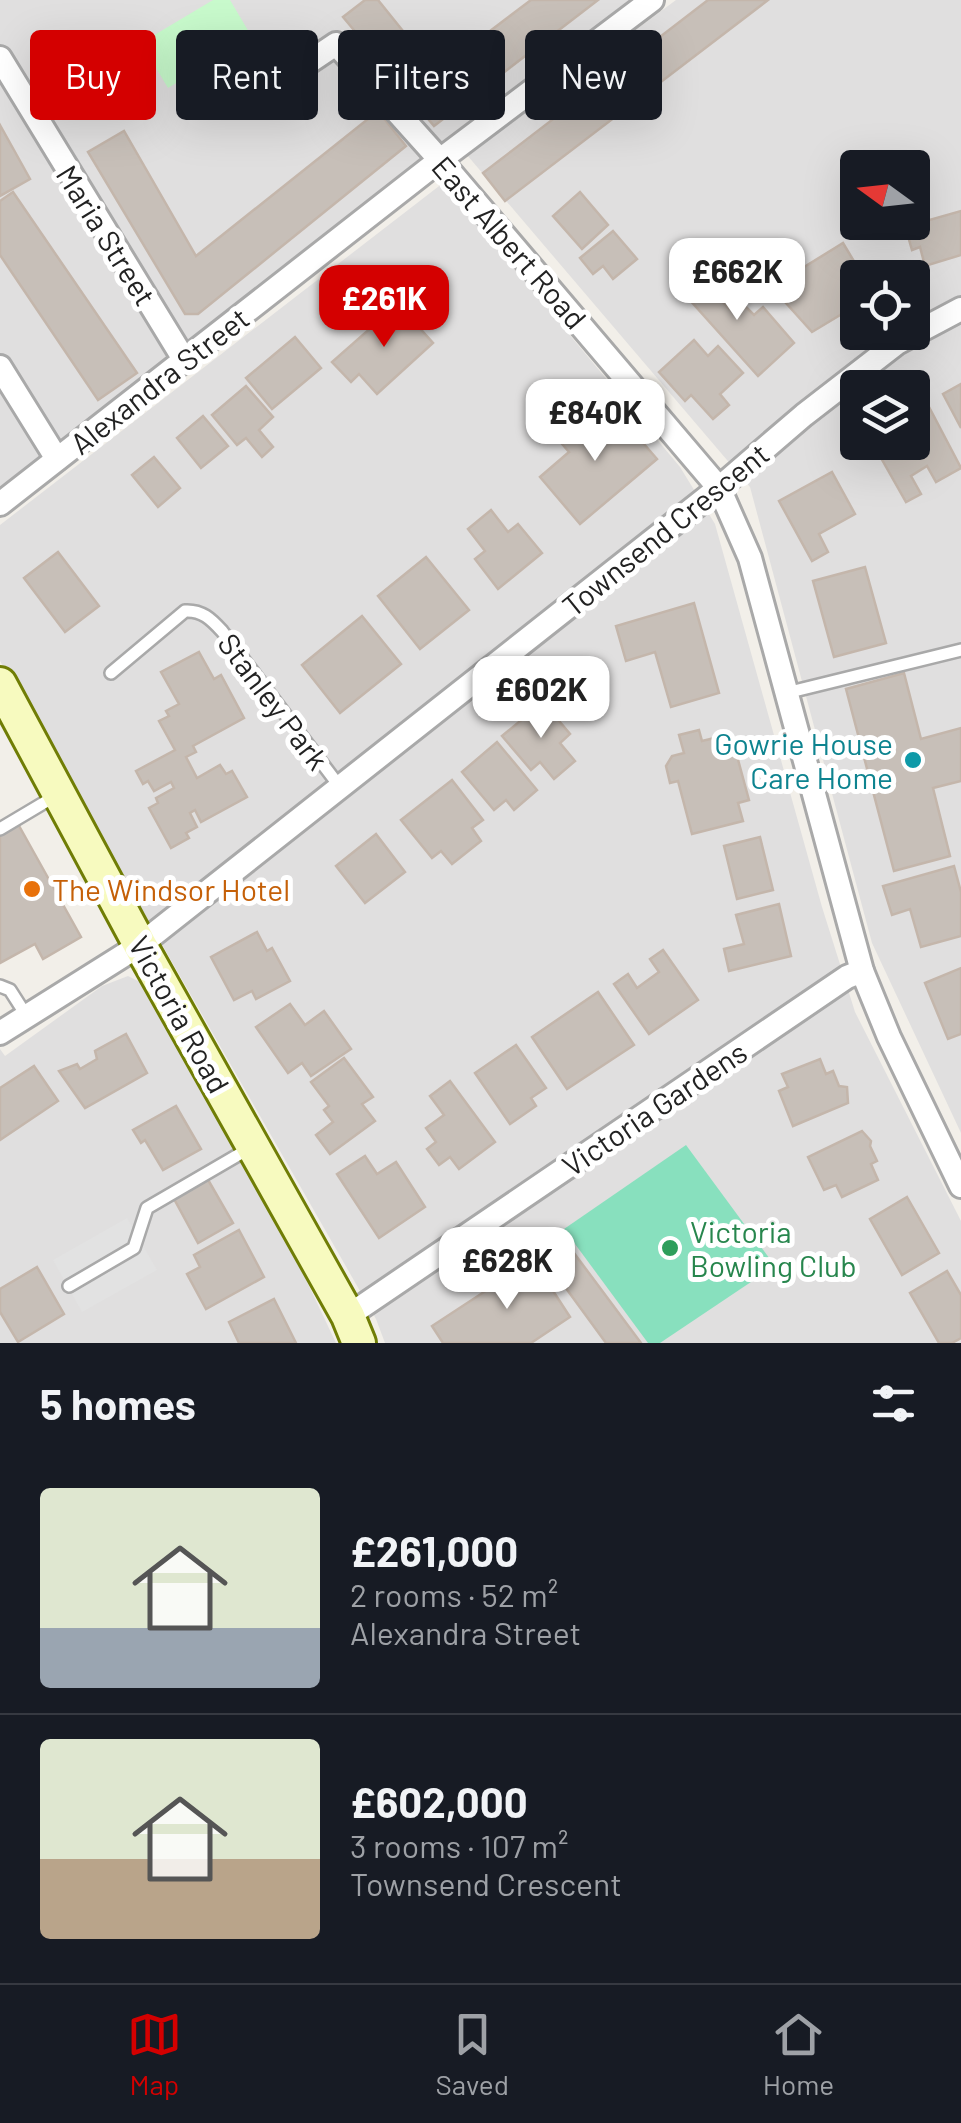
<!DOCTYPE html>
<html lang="en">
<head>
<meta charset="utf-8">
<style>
	:root { --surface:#171b24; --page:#242831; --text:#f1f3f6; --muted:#9ea1a6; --line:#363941; --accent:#d40000 }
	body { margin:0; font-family:Barlow,sans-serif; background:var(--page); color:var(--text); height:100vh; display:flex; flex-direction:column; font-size:38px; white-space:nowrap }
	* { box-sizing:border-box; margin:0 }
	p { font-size:32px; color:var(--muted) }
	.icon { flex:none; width:55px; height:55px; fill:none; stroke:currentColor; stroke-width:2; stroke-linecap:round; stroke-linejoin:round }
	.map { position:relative; height:1343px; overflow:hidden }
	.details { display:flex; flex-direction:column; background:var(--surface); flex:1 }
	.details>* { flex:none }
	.top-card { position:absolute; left:30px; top:30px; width:902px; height:90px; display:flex; gap:20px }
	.needle { width:65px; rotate:285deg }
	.fabs { position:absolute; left:840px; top:150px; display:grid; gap:20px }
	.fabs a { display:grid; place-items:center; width:90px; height:90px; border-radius:10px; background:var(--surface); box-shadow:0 10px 40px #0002; font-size:50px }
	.price { position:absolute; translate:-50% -85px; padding:0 22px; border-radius:20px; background:#fff; color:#222; font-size:32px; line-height:65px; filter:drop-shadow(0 2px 5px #0008) }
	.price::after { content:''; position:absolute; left:50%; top:60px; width:30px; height:22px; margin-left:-15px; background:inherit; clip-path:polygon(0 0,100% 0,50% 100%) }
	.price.selected { background:var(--accent); color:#fff }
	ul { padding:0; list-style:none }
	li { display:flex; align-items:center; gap:30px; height:250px; padding:0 40px }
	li+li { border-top:2px solid var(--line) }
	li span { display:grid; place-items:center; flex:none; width:280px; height:200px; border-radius:10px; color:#555 }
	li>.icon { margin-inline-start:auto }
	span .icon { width:120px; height:120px; fill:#fffc; stroke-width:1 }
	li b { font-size:42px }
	h2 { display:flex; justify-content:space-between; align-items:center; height:120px; padding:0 40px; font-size:42px }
	.pill { padding:0 35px; border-radius:10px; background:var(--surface); box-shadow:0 10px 40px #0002; font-size:35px; line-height:90px }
	.pill.selected { background:var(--accent); color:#fff }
	.tab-bar { display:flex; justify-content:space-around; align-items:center; height:140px; border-top:2px solid var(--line); background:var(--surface); font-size:28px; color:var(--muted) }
	.tab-bar a { display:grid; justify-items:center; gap:5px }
	.tab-bar .selected { color:var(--accent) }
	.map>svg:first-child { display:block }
	.residential { fill:#e0dfdf; fill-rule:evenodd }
	.park { fill:#c8facc }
	.pitch { fill:#88e0be }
	.parking { fill:#e2e2e2 }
	.building { fill:#c7bfb8; stroke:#c4b6ab; stroke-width:2.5 }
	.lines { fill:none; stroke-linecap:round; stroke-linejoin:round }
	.lane-casing { stroke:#a9a9a9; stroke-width:16 }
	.street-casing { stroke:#a9a9a9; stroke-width:28 }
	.secondary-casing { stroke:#707d05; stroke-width:38 }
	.path { stroke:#fa8072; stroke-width:5; stroke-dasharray:5 5; stroke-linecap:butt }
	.lane { stroke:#fff; stroke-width:11 }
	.street { stroke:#fff; stroke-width:22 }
	.secondary { stroke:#f7fabf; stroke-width:32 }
	.culture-dot { fill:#0f9aa8; stroke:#fff; stroke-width:4 }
	.food-dot { fill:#e8710a; stroke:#fff; stroke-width:4 }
	.leisure-dot { fill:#2e9e5b; stroke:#fff; stroke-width:4 }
	.labels { text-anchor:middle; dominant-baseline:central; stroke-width:10; stroke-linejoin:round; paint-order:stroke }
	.street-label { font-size:30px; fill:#222; stroke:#fff }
	.culture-label { font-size:30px; fill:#0d838f; stroke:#fff; text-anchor:end }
	.food-label { font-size:30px; fill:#c56008; stroke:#fff; text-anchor:start }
	.leisure-label { font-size:30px; fill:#27864d; stroke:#fff; text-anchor:start }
</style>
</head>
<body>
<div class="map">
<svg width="961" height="1343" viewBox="0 0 961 1343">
	<rect width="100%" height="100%" fill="#f2efe9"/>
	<g class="residential">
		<polygon points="0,0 643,0 0,495"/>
		<path d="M 676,0 L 961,0 L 961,1133 L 872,943 L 750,487 L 467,155 ZM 858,168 L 912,168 L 912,222 L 858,222 ZM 858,278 L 912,278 L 912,332 L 858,332 ZM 858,388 L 912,388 L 912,442 L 858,442 Z"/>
		<polygon points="443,183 680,467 715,524 822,907 855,1012 961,1221 961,1343 385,1343 376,1319 0,661 0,525"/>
		<polygon points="128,976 144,984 291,1248 336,1343 0,1343 0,1049 5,1056 102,986"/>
	</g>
	<polygon class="park" points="213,0 230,0 252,37 168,88 141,43"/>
	<polygon class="pitch" points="686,1145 775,1266 660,1343 648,1343 564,1229"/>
	<polygon class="parking" points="127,1218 157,1270 82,1312 53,1260"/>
	<g class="building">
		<polygon points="365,0 378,0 436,72 531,0 598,0 434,126 343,17"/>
		<polygon points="708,0 768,0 505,201 483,173"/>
		<polygon points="378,111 406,146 198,314 185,314 88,152 124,131 196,256"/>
		<polygon points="0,125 30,179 0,196"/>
		<polygon points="13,192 137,373 98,400 0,255 0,201"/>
		<polygon points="580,192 608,225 582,249 553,216"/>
		<polygon points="961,211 961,255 925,266 920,247 912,250 904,222 912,222 912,213 915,212 919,223"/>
		<polygon points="613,231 637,259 613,279 603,266 593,274 580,258"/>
		<polygon points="843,243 864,278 858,278 858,288 848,294 855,306 812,332 776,292 788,277"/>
		<polygon points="688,263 729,309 736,302 742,303 754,315 763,307 794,343 758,376 671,279"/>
		<polygon points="398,304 433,343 377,394 359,374 351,382 332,362"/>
		<polygon points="295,337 321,368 272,409 246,378"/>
		<polygon points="694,340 708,356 718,346 743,373 720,394 729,405 713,419 691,395 685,401 659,372"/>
		<polygon points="961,384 961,428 943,394"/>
		<polygon points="246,386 273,417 259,430 273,447 262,457 246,438 237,445 212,415"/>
		<polygon points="928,405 961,468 936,482 927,466 911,476 921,494 906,502 872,442 912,442 912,413"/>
		<polygon points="571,412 592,436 618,414 657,459 580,524 540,477 569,452 550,430"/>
		<polygon points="203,416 228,446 201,468 177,438"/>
		<polygon points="154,457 180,488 158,507 132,475"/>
		<polygon points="832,472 855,514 819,534 828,552 812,561 779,501"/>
		<polygon points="491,510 508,532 518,524 542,553 498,589 475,559 485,551 468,529"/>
		<polygon points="58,552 99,606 65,632 24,578"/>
		<polygon points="426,557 469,610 420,649 378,596"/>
		<polygon points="865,567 886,643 834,657 813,581"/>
		<polygon points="694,603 719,693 671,707 655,652 626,661 616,626"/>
		<polygon points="362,616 401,664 340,713 302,665"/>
		<polygon points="199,652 214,679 221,675 244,718 193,746 196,752 186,757 197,778 220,765 226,774 232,771 247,797 201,822 195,810 190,813 197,827 186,833 189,838 171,848 149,808 158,803 156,798 174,788 171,782 154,791 148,781 143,784 136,771 175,750 159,721 169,716 166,711 179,704 161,672"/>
		<polygon points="904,673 921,739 961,728 961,781 933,788 950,856 894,871 846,689"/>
		<polygon points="543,702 570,734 560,743 575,761 554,779 540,762 531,770 502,736"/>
		<polygon points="699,730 702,741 731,734 749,800 738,803 743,821 692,834 678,781 670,783 666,766 672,756 684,753 679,735"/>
		<polygon points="497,742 537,790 514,810 506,800 494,810 462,772"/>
		<polygon points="452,780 483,820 472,828 481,841 452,864 441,851 432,858 401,820"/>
		<polygon points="18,824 81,937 43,959 35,944 0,963 0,833"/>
		<polygon points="376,834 405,872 365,903 336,866"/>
		<polygon points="760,837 773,890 737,899 724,846"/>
		<polygon points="954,866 961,892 961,936 921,947 910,909 892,915 883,886"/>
		<polygon points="779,904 791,956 729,971 724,949 744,944 736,915"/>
		<polygon points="257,932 267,951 272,948 290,981 256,999 252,991 234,1000 211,957"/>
		<polygon points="663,950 698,1000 649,1034 614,984 628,974 637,988 659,972 650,959"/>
		<polygon points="961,968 961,1034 948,1039 925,983"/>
		<polygon points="598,992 634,1045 567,1089 532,1037"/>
		<polygon points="290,1004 305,1025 324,1011 351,1049 311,1076 302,1063 288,1073 256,1027"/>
		<polygon points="126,1034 147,1073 85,1108 59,1071 77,1064 80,1069 97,1059 95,1051"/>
		<polygon points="516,1045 546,1088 531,1098 536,1106 510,1124 475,1073"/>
		<polygon points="344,1058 373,1097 362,1104 375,1121 330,1154 316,1135 333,1122 324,1110 329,1106 311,1082"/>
		<polygon points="820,1059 826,1074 833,1071 839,1086 847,1087 848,1103 793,1126 779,1091 788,1087 782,1074"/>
		<polygon points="34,1066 58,1101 0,1140 0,1088"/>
		<polygon points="450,1081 495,1142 459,1169 450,1157 439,1165 427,1149 436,1142 426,1128 444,1115 430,1096"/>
		<polygon points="176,1106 201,1149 163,1170 145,1140 141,1143 133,1130"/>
		<polygon points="862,1131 871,1141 870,1146 877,1161 871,1164 878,1180 842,1197 836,1185 824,1190 808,1157"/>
		<polygon points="365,1156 377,1174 396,1162 425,1207 379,1238 337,1174"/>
		<polygon points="207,1178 233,1223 198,1243 173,1197"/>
		<polygon points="907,1197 939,1253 902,1275 870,1219"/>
		<polygon points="239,1230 264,1277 206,1309 187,1274 200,1267 194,1255"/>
		<polygon points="571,1249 641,1343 606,1343 549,1265"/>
		<polygon points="533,1260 570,1317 531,1343 443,1343 432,1326"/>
		<polygon points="37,1267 64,1314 18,1342 0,1312 0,1289"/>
		<polygon points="947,1271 961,1295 961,1338 952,1343 939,1343 910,1293"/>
		<polygon points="274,1299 296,1343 239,1343 229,1322"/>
	</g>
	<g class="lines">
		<g class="lane-casing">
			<g id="lane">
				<path d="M 111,673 L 185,611 C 202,610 211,619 222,631 L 340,787"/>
				<polyline points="786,693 961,650"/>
				<polyline points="0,829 57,795"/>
				<polyline points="0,986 10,990 26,1015"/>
				<polyline points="69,1286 134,1248 147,1208 250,1148"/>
			</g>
		</g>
		<g class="street-casing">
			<g id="street">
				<polyline points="0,58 185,361"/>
				<polyline points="287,77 336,44 440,160 719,488 750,558 862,971 889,1037 961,1186"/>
				<polyline points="0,367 57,459"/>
				<polyline points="0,504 440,160 652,0"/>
				<polyline points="0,1033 140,945 719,488 804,415 897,343 961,309"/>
				<polyline points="348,1316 847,977 862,971"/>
			</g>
		</g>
		<g class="secondary-casing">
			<polyline id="secondary" points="0,684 140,945 348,1316 359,1343"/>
		</g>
		<polyline class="path" points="50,99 135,54"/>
		<use href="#lane" class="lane"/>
		<use href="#street" class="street"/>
		<use href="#secondary" class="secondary"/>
	</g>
	<circle class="culture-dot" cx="913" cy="760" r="10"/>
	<circle class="food-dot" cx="32" cy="889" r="10"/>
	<circle class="leisure-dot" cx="670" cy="1248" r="10"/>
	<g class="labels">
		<g class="street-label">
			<text transform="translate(107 235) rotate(58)">Maria Street</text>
			<text transform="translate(510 242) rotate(49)">East Albert Road</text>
			<text transform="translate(159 380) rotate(-38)">Alexandra Street</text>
			<text transform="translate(665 529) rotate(-39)">Townsend Crescent</text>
			<text transform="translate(274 701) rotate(53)">Stanley Park</text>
			<text transform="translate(180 1014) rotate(61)">Victoria Road</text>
			<text transform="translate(654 1108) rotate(-34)">Victoria Gardens</text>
		</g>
		<g class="culture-label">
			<text x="893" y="743">Gowrie House<tspan x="893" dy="34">Care Home</tspan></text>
		</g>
		<g class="food-label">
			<text x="52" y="889">The Windsor Hotel</text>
		</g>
		<g class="leisure-label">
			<text x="690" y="1231">Victoria<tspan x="690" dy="34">Bowling Club</tspan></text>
		</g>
	</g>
</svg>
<div class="fabs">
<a><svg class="needle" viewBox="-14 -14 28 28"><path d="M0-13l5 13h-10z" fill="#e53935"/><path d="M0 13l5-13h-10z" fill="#9ea1a6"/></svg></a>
<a><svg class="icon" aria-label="locate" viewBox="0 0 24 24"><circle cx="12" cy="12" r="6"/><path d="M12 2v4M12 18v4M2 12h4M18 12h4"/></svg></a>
<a><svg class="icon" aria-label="layers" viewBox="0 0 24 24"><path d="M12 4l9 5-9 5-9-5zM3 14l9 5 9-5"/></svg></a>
</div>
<b class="price" style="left:737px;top:323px">£662K</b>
<b class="price selected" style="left:384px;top:350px">£261K</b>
<b class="price" style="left:595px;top:464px">£840K</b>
<b class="price" style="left:541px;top:741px">£602K</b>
<b class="price" style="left:507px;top:1312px">£628K</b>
<div class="top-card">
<a class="pill selected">Buy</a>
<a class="pill">Rent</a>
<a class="pill">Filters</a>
<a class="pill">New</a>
</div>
</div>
<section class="details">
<h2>5 homes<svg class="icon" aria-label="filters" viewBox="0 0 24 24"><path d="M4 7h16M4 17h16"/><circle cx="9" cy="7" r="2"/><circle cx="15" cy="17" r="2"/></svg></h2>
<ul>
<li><span style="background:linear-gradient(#dfe7d0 70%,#9aa5b1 0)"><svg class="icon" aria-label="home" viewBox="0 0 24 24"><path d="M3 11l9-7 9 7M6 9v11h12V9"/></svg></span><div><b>£261,000</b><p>2 rooms · 52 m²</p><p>Alexandra Street</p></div></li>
<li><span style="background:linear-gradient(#dfe7d0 60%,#b9a48a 0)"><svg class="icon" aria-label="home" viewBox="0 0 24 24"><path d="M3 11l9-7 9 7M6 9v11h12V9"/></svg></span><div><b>£602,000</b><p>3 rooms · 107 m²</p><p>Townsend Crescent</p></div></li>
</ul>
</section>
<nav class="tab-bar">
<a class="selected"><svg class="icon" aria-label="map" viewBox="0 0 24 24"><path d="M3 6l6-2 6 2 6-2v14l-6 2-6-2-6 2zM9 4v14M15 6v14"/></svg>Map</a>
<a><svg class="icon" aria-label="saved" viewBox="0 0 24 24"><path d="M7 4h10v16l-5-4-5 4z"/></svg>Saved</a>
<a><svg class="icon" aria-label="home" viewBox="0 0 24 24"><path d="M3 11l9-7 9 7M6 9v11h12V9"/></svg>Home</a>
</nav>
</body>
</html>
